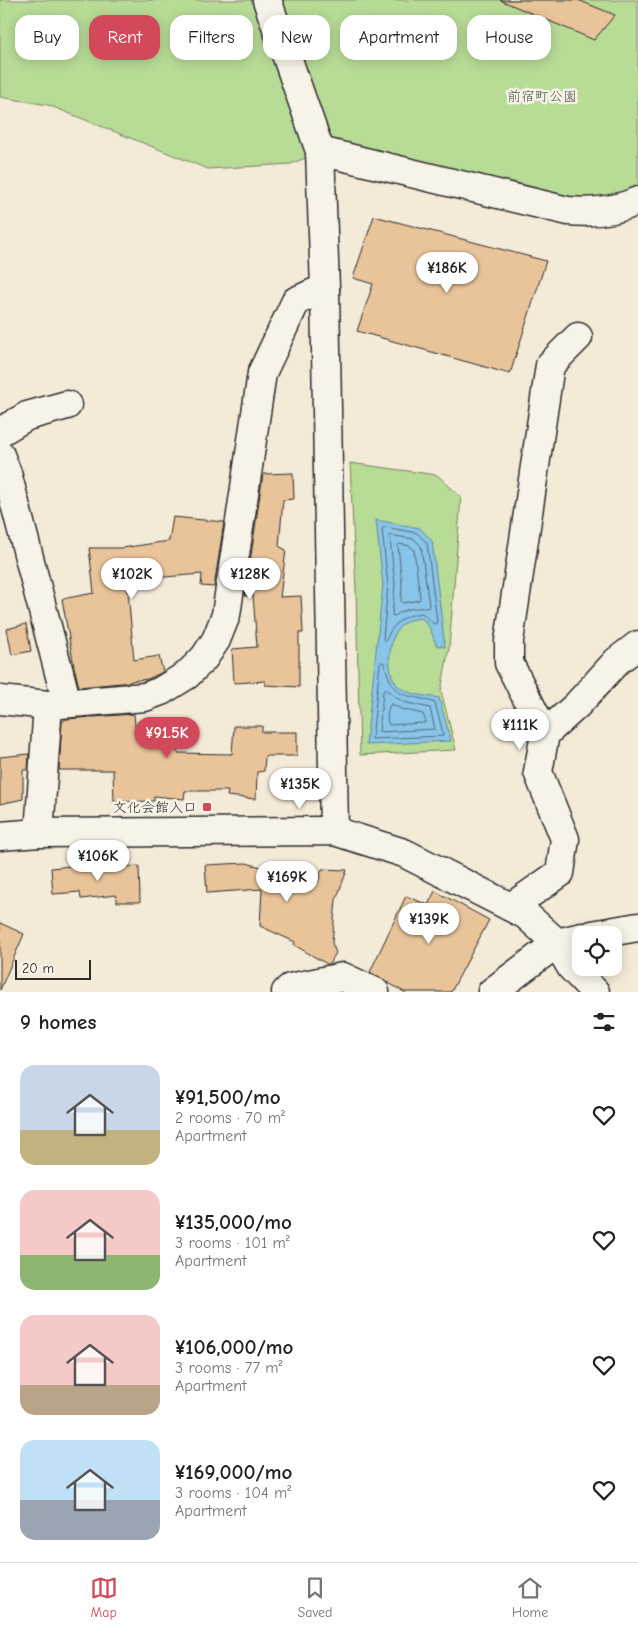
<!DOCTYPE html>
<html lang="en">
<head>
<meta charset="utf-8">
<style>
	:root { --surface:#fff; --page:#f2f2f2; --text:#222; --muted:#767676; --line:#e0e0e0; --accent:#d1495b }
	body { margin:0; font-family:"Comic Neue","Klee One",sans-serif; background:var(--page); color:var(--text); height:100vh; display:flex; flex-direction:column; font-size:19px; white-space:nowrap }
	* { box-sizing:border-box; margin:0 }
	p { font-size:16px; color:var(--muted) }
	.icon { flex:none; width:28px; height:28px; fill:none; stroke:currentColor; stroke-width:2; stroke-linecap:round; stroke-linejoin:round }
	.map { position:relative; height:992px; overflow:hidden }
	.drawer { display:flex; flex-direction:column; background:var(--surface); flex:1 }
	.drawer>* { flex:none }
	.hud { position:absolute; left:15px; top:15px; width:609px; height:45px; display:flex; gap:10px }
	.tools { position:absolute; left:572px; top:926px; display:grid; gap:10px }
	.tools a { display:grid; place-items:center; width:50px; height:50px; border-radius:10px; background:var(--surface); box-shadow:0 2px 12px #0003; font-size:25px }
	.scale { position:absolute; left:15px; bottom:12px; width:76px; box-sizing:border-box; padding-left:5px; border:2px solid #2b2b2b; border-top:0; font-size:14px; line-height:18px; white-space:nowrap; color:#2b2b2b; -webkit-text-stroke:4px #f7f3e8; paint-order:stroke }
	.price { position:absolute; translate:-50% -42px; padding:0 11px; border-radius:18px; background:#fff; color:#222; font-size:16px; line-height:32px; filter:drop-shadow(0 1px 2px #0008) }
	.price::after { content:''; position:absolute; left:50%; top:30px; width:15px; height:11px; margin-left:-8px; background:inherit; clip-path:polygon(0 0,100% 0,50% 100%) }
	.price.active { background:var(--accent); color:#fff }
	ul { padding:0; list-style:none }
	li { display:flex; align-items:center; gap:15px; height:125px; padding:0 20px }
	li span { display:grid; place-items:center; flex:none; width:140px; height:100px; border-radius:15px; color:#555 }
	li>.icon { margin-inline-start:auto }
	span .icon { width:60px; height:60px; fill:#fffc; stroke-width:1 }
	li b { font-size:21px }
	h2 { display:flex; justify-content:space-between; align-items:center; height:60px; padding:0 20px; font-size:21px }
	.pill { padding:0 18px; border-radius:15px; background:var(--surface); box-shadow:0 2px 12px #0003; font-size:18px; line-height:45px }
	.pill.active { background:var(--accent); color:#fff }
	.tabs { display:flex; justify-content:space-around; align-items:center; height:70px; border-top:1px solid var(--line); background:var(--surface); font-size:14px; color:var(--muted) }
	.tabs a { display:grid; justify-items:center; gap:2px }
	.tabs .active { color:var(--accent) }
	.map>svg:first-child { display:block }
	.green { fill:#b8db96; stroke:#728360 }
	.water { fill:#89c5e9; stroke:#63879d }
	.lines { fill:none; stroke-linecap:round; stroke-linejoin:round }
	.shore { stroke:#516977; stroke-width:1 }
	.building { fill:#e9c49a; stroke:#2b2b2b }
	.minor-casing { stroke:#2b2b2b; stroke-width:31 }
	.minor { stroke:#f7f3e8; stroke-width:28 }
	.poi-dot { fill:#d1495b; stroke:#f7f3e8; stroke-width:2 }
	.labels { text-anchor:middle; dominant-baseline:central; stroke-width:5; stroke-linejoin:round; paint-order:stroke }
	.park-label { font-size:14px; fill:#4e5746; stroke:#f7f3e8 }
	.poi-label { font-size:14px; fill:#2b2b2b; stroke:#f7f3e8; text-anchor:end }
</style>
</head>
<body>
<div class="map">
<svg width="638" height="992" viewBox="0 0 638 992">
	<rect width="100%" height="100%" fill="#f4ead8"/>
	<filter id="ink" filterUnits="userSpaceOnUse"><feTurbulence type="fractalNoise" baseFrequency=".02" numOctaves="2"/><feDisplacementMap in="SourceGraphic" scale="10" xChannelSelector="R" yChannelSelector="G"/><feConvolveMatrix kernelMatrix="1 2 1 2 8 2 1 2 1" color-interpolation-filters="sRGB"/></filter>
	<g filter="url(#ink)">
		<g class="green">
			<polygon points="0,0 638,0 638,187 617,196 575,200 342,142 291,164 208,169 48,105 0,97"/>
			<polygon points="350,463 437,475 461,497 449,648 441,691 456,750 360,755 356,590"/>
		</g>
		<path class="water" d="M 376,520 L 420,528 L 432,541 L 445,647 L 436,645 L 430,628 L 422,618 C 417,619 410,619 406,622 C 388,631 384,672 398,686 C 408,695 427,696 439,698 L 451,741 L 366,745 L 383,585 Z"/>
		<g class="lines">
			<g class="shore">
				<path d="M 385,527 L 417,533 L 427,543 L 437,622 L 434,624 L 422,613 C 408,615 399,619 391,630 C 388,634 388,638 385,641 L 383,638 L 388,585 L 382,529 Z"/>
				<path d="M 390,535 L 414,539 L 421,546 L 429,605 L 428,608 C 416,607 403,609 395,616 L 392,615 L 395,585 Z"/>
				<polygon points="400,544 410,546 414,550 420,597 419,600 403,603 401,601 402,584 398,546"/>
				<path d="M 382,662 L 384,663 C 396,704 403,691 435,703 L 443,733 L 443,736 L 372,739 L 380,664 Z"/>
				<polygon points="385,689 403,702 430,708 435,729 379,732 383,692"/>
				<path d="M 391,704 L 401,709 L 423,714 L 426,722 L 424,723 L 389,725 C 386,720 387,708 391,704 Z"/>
			</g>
		</g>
		<g class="building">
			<polygon points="500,0 578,0 615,15 594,40"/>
			<polygon points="374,216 546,261 510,374 357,331 373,284 353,278"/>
			<polygon points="293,473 294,499 283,500 279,546 286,550 280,597 301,596 303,633 299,633 299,687 265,685 265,681 234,683 232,649 257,647 253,595 245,596 263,474"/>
			<polygon points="173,517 224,522 214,587 201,586 202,574 127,580 134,660 159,656 163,672 148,679 131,681 131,682 79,687 74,666 62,599 94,593 89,548 122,548 169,541"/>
			<polygon points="26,624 31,651 12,655 7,629"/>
			<polygon points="134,714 136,735 171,725 178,753 232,754 234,726 262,726 262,732 297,732 297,756 265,756 264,771 257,772 256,799 227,796 228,791 185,791 184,799 154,796 154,801 114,802 113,770 59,770 62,722 66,719"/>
			<polygon points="29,754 28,770 23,770 23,799 0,804 0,757"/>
			<polygon points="246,863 318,882 322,869 347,870 336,900 332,943 336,953 329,964 327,964 294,945 295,942 260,926 262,889 207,893 205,865"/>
			<polygon points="90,864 90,868 139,866 140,902 117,902 116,895 81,899 80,892 53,894 51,868"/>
			<polygon points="435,891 489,920 451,992 404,992 370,972 406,896 428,905"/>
			<polygon points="0,923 24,934 0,990"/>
		</g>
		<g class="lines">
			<g class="minor-casing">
				<g id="minor">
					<polyline points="267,0 320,151 325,288 334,831"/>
					<path d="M 320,151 L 568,211 C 591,213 616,211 638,201"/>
					<polyline points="0,432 27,416 67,405"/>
					<polyline points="0,455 7,473 67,703"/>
					<polyline points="0,700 48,705 145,697 161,691 187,675 204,658 216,640 226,615 262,373 296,301 325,288"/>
					<polyline points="545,734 509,663 509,641 550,365 578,337"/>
					<polyline points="39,833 48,705"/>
					<polyline points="0,836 39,833 334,831 404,853 526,915 557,943 571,967 595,992"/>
					<polyline points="511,907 560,873 565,839 538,772 545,734 577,705 617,661 638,645"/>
					<polyline points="592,935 638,927"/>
					<polyline points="286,992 290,988 343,977 375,992"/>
					<polyline points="492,992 557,943 581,937"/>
				</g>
			</g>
			<use href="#minor" class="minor"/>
		</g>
	</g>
	<rect class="poi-dot" x="202" y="802" width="10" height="10" rx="2.5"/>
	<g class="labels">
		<g class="park-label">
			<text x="542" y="96">前宿町公園</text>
		</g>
		<g class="poi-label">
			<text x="197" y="807">文化会館入口</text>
		</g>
	</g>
</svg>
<div class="tools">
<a><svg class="icon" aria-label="locate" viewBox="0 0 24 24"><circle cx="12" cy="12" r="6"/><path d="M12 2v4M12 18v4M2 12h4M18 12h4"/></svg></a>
</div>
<div class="scale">20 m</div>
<b class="price" style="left:447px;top:294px">¥186K</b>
<b class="price" style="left:132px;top:600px">¥102K</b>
<b class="price" style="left:250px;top:600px">¥128K</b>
<b class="price" style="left:520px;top:751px">¥111K</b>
<b class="price active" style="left:167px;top:759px">¥91.5K</b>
<b class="price" style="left:300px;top:810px">¥135K</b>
<b class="price" style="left:98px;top:882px">¥106K</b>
<b class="price" style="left:287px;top:903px">¥169K</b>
<b class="price" style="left:429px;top:945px">¥139K</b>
<div class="hud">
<a class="pill">Buy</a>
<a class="pill active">Rent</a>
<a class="pill">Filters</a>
<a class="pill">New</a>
<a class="pill">Apartment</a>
<a class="pill">House</a>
</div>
</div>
<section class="drawer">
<h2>9 homes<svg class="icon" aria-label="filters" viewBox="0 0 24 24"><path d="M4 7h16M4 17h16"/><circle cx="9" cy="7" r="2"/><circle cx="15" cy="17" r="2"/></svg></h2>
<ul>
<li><span style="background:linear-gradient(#c9d6e8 65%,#c2b280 0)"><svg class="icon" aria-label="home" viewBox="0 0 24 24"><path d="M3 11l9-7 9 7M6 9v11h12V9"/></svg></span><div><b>¥91,500/mo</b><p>2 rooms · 70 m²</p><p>Apartment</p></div><svg class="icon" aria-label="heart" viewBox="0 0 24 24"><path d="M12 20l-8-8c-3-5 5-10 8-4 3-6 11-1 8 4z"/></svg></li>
<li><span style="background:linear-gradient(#f6c9c9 65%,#8fb573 0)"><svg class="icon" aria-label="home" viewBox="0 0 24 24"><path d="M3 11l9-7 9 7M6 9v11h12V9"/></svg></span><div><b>¥135,000/mo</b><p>3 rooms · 101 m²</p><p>Apartment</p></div><svg class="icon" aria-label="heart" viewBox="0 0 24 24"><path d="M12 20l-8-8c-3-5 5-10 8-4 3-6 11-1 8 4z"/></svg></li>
<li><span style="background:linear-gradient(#f6c9c9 70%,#b9a48a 0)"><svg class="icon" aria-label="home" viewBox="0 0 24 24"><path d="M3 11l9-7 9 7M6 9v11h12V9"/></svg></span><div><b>¥106,000/mo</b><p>3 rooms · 77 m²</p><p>Apartment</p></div><svg class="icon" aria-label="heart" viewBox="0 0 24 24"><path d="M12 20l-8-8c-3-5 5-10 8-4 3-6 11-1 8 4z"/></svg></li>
<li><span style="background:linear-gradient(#bfe0f5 60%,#9aa5b1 0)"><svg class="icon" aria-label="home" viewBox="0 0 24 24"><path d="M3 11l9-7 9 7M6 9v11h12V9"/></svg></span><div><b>¥169,000/mo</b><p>3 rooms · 104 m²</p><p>Apartment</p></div><svg class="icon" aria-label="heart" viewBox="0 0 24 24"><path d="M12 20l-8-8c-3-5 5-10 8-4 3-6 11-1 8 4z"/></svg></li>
</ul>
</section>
<nav class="tabs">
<a class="active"><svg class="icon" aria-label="map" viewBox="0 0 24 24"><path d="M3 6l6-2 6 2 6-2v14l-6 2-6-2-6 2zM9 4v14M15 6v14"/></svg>Map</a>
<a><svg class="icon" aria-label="saved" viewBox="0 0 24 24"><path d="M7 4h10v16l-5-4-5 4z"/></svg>Saved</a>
<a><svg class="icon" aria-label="home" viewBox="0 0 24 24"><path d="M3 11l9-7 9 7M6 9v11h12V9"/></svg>Home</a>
</nav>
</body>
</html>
